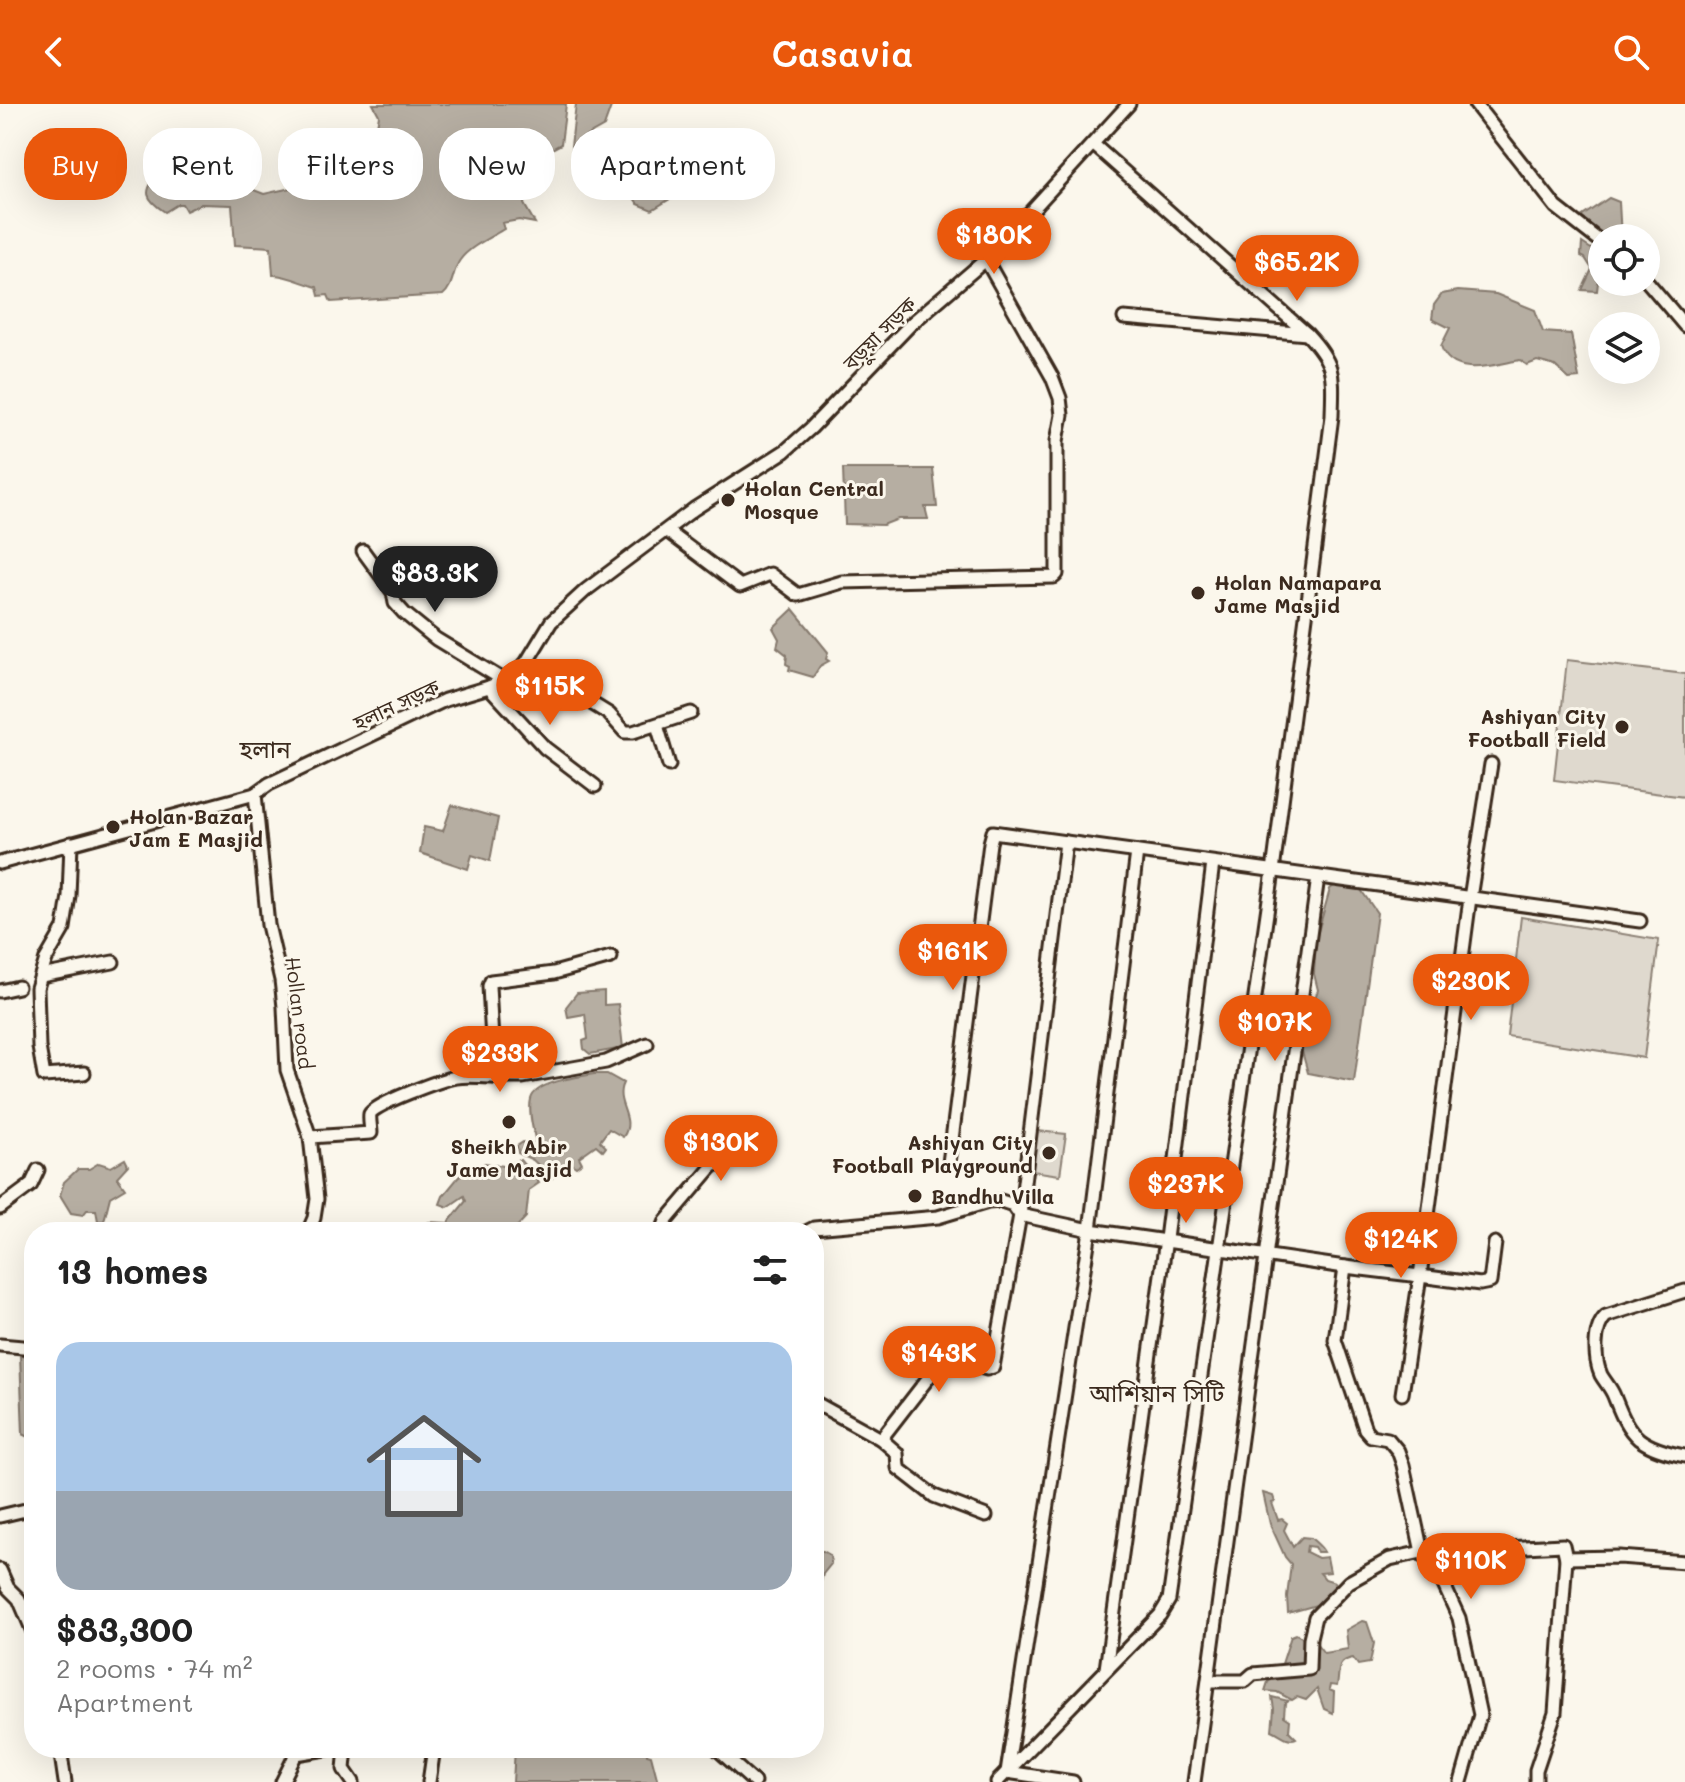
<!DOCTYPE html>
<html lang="en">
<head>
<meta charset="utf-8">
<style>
	:root { --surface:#fff; --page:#f6f6f6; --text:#222; --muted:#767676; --accent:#ea580c }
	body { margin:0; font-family:Mali,"Noto Sans Bengali",sans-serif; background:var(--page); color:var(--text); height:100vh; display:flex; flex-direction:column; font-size:30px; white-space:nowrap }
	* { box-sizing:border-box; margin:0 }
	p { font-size:26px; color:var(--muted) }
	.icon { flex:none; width:44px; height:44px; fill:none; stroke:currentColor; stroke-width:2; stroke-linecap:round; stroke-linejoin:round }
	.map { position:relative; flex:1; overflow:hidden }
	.panel { position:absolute; left:24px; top:1118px; width:800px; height:536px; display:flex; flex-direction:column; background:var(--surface); border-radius:32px; box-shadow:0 8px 32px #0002 }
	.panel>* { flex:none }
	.top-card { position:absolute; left:24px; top:24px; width:800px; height:72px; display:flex; gap:16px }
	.fabs { position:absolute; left:1588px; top:120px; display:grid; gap:16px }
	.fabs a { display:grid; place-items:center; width:72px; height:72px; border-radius:50%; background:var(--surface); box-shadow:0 8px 32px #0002; font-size:40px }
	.price { position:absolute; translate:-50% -68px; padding:0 18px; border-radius:28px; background:var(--accent); color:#fff; font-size:26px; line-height:52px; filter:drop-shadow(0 2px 4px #0008) }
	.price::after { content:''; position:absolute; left:50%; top:48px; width:24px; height:18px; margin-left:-12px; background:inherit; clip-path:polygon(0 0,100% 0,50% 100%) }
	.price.selected { background:#222; color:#fff }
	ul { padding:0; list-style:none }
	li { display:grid; align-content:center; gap:16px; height:424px; padding:0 32px }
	li span { display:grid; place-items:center; height:248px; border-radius:24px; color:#555 }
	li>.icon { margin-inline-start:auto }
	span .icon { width:144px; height:144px; fill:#fffc; stroke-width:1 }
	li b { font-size:34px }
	h2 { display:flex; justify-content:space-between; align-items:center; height:96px; padding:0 32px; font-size:34px }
	.chip { padding:0 28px; border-radius:32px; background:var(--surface); box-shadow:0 8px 32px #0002; font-size:28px; line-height:72px }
	.chip.selected { background:var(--accent); color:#fff }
	header { display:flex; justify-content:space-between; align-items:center; height:104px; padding:0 32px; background:var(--accent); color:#fff; font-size:36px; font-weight:600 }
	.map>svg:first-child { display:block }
	.green { fill:#dfd9ce; stroke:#8d8276; stroke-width:2 }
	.water { fill:#b6aea2; stroke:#85796d; stroke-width:2 }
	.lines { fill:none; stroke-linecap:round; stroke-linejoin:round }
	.minor-casing { stroke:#3b2a1e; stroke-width:17 }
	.minor { stroke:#fbf7ec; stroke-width:11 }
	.poi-dot { fill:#3b2a1e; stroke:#fbf7ec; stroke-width:3 }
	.labels { text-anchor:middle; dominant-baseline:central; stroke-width:6; stroke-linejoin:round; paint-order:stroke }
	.street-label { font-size:20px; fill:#3b2a1e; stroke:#fbf7ec }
	.poi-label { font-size:20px; font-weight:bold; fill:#3b2a1e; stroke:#fbf7ec; text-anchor:start }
	.quarter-label { font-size:24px; fill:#3b2a1e; stroke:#fbf7ec }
</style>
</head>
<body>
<header><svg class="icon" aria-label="back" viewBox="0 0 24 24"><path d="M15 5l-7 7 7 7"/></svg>Casavia<svg class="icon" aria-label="search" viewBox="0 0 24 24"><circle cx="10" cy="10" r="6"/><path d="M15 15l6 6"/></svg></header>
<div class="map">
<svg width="1685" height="1678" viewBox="0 0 1685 1678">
	<rect width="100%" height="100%" fill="#fbf7ec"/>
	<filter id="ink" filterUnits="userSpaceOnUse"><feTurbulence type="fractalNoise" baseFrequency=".0125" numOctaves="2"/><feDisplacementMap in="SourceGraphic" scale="16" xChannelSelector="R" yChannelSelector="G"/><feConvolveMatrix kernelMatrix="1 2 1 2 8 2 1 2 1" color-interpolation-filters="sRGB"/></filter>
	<g filter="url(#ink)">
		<g class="green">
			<polygon points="1567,556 1685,570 1685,693 1554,676"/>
			<polygon points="1521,813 1659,836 1644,954 1507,932"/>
			<polygon points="1037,1027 1066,1030 1060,1071 1032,1067"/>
		</g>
		<g class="water">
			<path d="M 373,0 L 566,0 L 561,40 L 537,53 L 524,100 L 535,119 L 519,116 L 502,119 L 504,125 C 491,133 469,143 460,156 C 452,167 454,182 443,191 L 331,198 L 328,191 L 319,192 L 317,183 C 304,180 285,170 273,171 L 271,143 L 235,141 L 232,101 L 201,100 L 186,107 L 182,100 L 178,100 L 165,108 C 136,89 151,85 160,61 C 162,57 166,34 167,32 L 189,38 L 198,46 L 199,56 L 223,74 L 264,90 L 327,76 L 350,79 L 359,76 L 370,62 L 379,11 Z"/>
			<polygon points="576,0 612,0 604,22 583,34 584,47 605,46 613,40 622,60 650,66 662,45 677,75 673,93 652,106 638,100 628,85 574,48 571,42"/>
			<polygon points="1609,94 1619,98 1621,134 1609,134 1581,113"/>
			<polygon points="1582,139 1602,152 1602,169 1599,170 1597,187 1582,186 1592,165 1585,154 1581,152"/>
			<path d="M 1458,187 L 1496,190 L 1535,206 L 1543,228 L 1571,230 L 1579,274 L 1569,275 L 1555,262 L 1537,257 L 1527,261 L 1520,256 C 1496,260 1452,276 1441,242 L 1450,224 L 1432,215 L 1434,201 L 1442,190 Z"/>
			<polygon points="843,365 933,365 937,403 925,403 928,415 898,415 883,421 845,420"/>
			<polygon points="793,505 828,548 826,555 829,557 820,562 813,573 789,566 790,562 786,560 787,551 777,543 779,535 773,524"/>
			<polygon points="452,701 498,714 490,757 472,751 468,765 420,749 424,723 443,727"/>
			<polygon points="1344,780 1361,786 1377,809 1354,978 1308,969 1301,944 1309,937 1308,912 1318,886 1314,870 1316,835 1330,785 1334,782"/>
			<polygon points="604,887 604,901 618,900 623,944 590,950 584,945 583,937 588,935 585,910 568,913 566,903 577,889"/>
			<path d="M 594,970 L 607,970 L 623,979 C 613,999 637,1014 623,1033 L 609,1025 L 600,1037 L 606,1043 L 603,1047 L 596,1041 L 579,1053 L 582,1059 L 576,1063 L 569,1058 L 552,1074 L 533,1056 L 518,1049 L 517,1042 L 523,1038 L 536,1039 C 533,1026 528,1007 531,995 C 536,977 579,973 594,970 Z"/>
			<polygon points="125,1055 128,1061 117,1073 125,1084 110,1093 104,1117 98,1117 96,1106 87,1106 83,1111 71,1109 60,1091 64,1078 78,1065 89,1065 99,1059 111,1063"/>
			<polygon points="520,1056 539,1079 529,1086 526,1113 512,1128 436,1128 431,1125 422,1128 419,1124 429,1118 448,1119 466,1097 464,1092 448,1103 440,1100 443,1092 461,1070 485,1059 504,1062"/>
			<polygon points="20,1251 34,1253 34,1348 33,1335 23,1330"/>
			<path d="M 1263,1389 L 1273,1392 L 1275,1398 L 1272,1399 L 1278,1416 L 1282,1415 L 1287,1419 L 1284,1426 L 1293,1443 L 1302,1433 L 1311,1434 C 1316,1439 1321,1442 1324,1448 L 1317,1448 L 1314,1443 L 1307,1442 L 1306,1448 L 1318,1454 L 1327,1453 L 1330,1468 L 1320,1469 L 1325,1475 L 1335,1478 L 1340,1489 L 1327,1498 L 1288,1509 L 1287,1493 L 1291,1460 L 1285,1453 L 1270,1420 Z"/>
			<polygon points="814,1447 823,1447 830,1451 831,1460 823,1470 814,1505"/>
			<path d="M 1362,1517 L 1367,1518 L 1374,1539 L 1370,1559 L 1358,1561 L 1353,1554 C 1335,1557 1340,1568 1337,1582 L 1330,1581 L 1329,1586 L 1334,1588 L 1333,1609 L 1324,1605 L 1317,1585 L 1306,1596 L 1297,1593 L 1292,1596 L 1277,1588 L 1265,1587 L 1268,1578 L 1278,1572 L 1291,1532 L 1296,1530 L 1305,1535 L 1313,1535 L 1324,1549 L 1348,1545 L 1346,1526 Z"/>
			<path d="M 1272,1593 L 1288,1597 L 1285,1599 L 1284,1612 L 1290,1616 L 1289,1627 L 1296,1634 C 1288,1638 1280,1629 1272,1626 L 1274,1605 Z"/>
			<polygon points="515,1644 646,1644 647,1650 651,1651 658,1678 513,1678"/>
		</g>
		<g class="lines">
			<g class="minor-casing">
				<g id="minor">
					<polyline points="1475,0 1556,103 1602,139"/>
					<polyline points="1094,41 1307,230 1124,214"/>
					<polyline points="1646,176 1685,222"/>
					<polyline points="667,427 740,482 770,470 798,491 842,478 1054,473 1057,470 1057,337 1062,311 1060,294 1052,273 986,156"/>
					<polyline points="363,447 393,488 395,499 404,509 436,535 505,577"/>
					<polyline points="526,559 609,610 625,628 633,628 691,609"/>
					<polyline points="489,583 545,644 595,682"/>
					<polyline points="657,621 669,661"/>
					<polyline points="255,690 268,821 281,876 284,903 287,966 310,1033 317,1095 314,1114 308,1128"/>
					<polyline points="71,739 69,792 64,824 46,855 37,884 39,943 44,972 84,969"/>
					<polyline points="0,759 255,690 269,680 445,596 489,583 513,572 526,559 551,518 586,486 694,405 785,347 811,324 911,220 990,152 1129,0"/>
					<polyline points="41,872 113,858"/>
					<polyline points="0,887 18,883"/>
					<polyline points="494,973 523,973 606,958 647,940"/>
					<path d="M 310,1033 L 371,1029 C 371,1024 369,1015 370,1010 C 374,1000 443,975 456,973 C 468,971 481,973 494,973 L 489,882 L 491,877 L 554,869 L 611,853"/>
					<polyline points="949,1059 990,739 993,728 1640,817"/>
					<polyline points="0,1104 31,1081 38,1066"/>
					<polyline points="667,1128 664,1122 666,1117 711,1064 752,1026"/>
					<polyline points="806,1128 814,1124 938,1113 988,1098 1001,1097 1013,1101 1020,1111 1090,1126 1345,1163"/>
					<path d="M 1685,1187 L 1606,1212 C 1593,1224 1594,1255 1601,1271 C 1605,1278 1611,1284 1614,1292 C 1620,1307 1626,1324 1639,1335 C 1652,1345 1668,1349 1685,1352"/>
					<polyline points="0,1241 34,1244"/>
					<polyline points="1402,1290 1420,1172 1480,1180 1490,1178 1495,1139"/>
					<polyline points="814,1298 881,1335 897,1349 898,1364 934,1392 986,1412"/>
					<polyline points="881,1335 943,1255 947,1253 987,1265 993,1263 1020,1111 1066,738"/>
					<polyline points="0,1412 34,1404"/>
					<polyline points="1566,1454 1619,1453 1685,1458"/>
					<polyline points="0,1466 8,1484 19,1495 34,1530"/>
					<polyline points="1106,1565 1166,1135 1213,759"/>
					<polyline points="1208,1577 1245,1577 1253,1570 1309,1565 1310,1534 1315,1513 1349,1478 1390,1455 1422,1448 1563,1441 1566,1454 1555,1609 1536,1666 1536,1678"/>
					<polyline points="60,1644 65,1678"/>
					<polyline points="346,1644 344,1665 353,1678"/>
					<polyline points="716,1644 754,1678"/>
					<polyline points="296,1650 332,1644"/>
					<polyline points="282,1678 296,1650"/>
					<polyline points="429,1678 434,1644"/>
					<path d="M 997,1678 L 1160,1511 L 1169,1496 L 1273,767 L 1332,312 C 1333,271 1336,261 1307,230"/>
					<polyline points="1073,1678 1007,1668 1090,1126 1137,748"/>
					<polyline points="1194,1678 1318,773"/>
					<polyline points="1461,1678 1480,1611 1459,1514 1443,1479 1422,1448 1403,1361 1398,1347 1388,1335 1371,1332 1365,1325 1335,1236 1345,1163 1420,1172 1470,794 1491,660"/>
				</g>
			</g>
			<use href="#minor" class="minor"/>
		</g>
	</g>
	<g class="poi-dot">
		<circle cx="728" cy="396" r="8"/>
		<circle cx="1198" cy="489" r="8"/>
		<circle cx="1622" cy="623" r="8"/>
		<circle cx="113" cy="723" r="8"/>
		<circle cx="509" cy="1018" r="8"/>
		<circle cx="1049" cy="1049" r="8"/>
		<circle cx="915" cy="1092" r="8"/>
	</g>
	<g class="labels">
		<g class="street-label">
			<text transform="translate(879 229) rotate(-45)">বড়ুয়া সড়ক</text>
			<text transform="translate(396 600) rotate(-25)">হলান সড়ক</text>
			<text transform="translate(300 909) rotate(83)">Hollan road</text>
		</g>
		<g class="poi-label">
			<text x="744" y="384">Holan Central<tspan x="744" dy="23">Mosque</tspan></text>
			<text x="1214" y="478">Holan Namapara<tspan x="1214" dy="23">Jame Masjid</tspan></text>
			<text x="1606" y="612" text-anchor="end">Ashiyan City<tspan x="1606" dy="23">Football Field</tspan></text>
			<text x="129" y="712">Holan Bazar<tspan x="129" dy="23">Jam E Masjid</tspan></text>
			<text x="1033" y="1038" text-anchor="end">Ashiyan City<tspan x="1033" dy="23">Football Playground</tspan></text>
			<text x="509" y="1042" text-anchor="middle">Sheikh Abir<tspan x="509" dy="23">Jame Masjid</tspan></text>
			<text x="931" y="1092">Bandhu Villa</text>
		</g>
		<g class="quarter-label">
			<text x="265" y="644">হলান</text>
			<text x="1157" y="1288">আশিয়ান সিটি</text>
		</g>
	</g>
</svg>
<div class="fabs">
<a><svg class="icon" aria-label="locate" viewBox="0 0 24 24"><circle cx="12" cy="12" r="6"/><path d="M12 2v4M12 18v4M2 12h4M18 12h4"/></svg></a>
<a><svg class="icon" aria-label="layers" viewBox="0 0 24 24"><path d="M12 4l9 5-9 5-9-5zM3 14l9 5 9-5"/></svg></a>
</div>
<b class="price" style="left:994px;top:172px">$180K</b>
<b class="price" style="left:1297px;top:199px">$65.2K</b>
<b class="price selected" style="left:435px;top:510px">$83.3K</b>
<b class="price" style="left:550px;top:623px">$115K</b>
<b class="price" style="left:953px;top:888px">$161K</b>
<b class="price" style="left:1471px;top:918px">$230K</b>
<b class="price" style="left:1275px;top:959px">$107K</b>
<b class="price" style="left:500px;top:990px">$233K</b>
<b class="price" style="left:721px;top:1079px">$130K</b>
<b class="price" style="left:1186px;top:1121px">$237K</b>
<b class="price" style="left:1401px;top:1176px">$124K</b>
<b class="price" style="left:939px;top:1290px">$143K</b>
<b class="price" style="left:1471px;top:1497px">$110K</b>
<div class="top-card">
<a class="chip selected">Buy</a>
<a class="chip">Rent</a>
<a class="chip">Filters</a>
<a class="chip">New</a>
<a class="chip">Apartment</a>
</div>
<section class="panel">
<h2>13 homes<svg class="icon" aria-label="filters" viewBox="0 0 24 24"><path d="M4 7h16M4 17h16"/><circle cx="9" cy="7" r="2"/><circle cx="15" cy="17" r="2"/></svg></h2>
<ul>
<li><span style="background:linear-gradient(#a9c7e8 60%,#9aa5b1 0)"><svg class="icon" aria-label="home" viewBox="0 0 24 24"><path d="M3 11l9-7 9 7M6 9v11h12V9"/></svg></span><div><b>$83,300</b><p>2 rooms · 74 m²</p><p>Apartment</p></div></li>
</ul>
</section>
</div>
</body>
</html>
